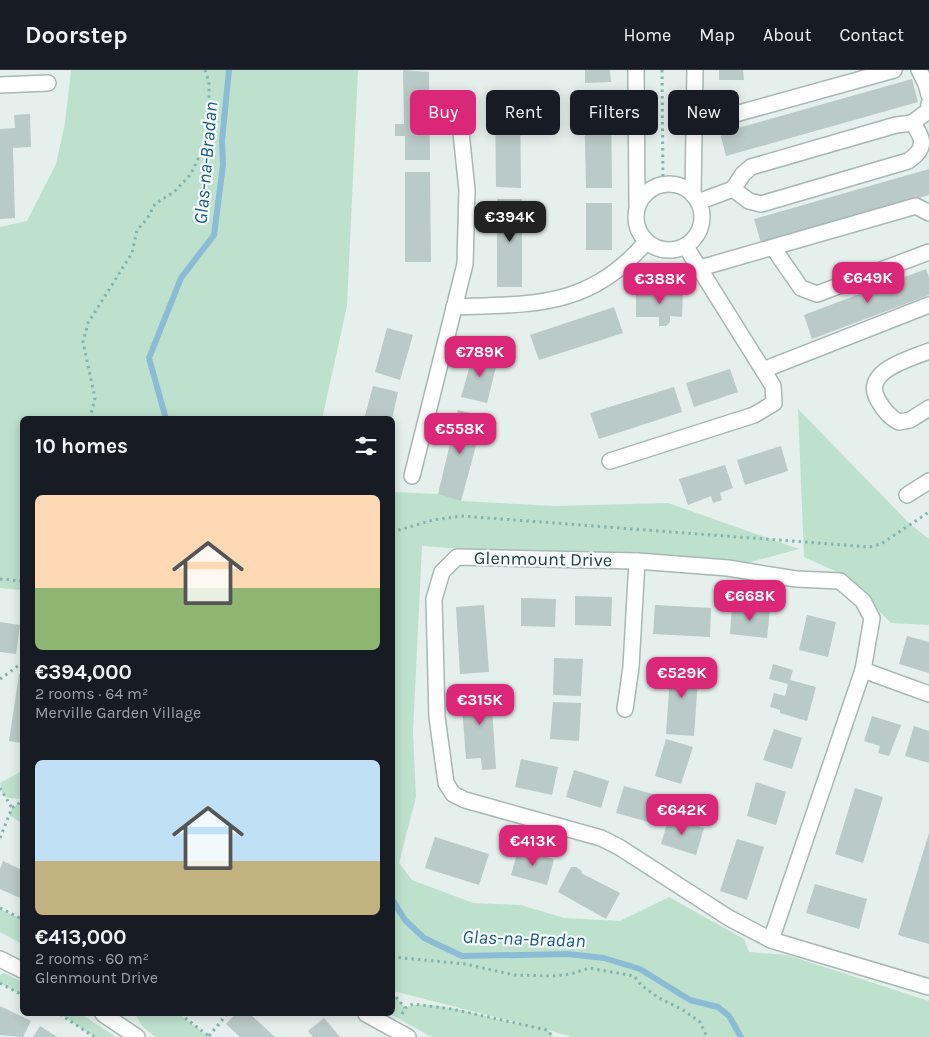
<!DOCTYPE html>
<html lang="en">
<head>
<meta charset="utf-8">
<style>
	:root { --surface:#171b24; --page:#20242c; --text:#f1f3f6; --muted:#9ea1a6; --line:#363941; --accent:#db2777 }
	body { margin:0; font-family:Karla,sans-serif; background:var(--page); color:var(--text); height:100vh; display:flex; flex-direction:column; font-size:19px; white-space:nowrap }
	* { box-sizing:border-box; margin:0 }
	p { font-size:16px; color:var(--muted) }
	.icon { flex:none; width:28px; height:28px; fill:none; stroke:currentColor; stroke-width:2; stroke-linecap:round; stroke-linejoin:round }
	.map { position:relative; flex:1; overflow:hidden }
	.drawer { position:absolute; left:20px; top:346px; width:375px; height:600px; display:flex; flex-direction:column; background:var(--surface); border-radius:8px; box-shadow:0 2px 12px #0003 }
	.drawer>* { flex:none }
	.banner { position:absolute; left:410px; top:20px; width:444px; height:45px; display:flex; gap:10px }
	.price { position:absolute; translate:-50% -42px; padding:0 11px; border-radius:10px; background:var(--accent); color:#fff; font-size:16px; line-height:32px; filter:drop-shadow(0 1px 2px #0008) }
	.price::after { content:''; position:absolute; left:50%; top:30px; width:15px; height:11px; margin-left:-8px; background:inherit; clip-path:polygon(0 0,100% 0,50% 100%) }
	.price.active { background:#222; color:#fff }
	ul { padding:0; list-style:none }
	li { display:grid; align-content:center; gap:10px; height:265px; padding:0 15px }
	li span { display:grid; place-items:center; height:155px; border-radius:8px; color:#555 }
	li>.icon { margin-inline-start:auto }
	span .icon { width:90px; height:90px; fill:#fffc; stroke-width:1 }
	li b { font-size:21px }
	h2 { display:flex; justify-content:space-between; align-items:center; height:60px; padding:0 15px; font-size:21px }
	.chip { padding:0 18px; border-radius:8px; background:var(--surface); box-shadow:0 2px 12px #0003; font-size:18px; line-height:45px }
	.chip.active { background:var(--accent); color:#fff }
	header { display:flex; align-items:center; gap:30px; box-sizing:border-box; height:70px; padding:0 25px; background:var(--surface); border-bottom:1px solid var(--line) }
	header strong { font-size:24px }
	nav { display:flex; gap:28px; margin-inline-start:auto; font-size:18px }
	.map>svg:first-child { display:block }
	.green { fill:#bee1ce }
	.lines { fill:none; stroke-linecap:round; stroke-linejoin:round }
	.stream { stroke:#8cbcd5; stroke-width:6 }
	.building { fill:#bacac6 }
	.minor-casing { stroke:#a7b8b5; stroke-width:18 }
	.path { stroke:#84b4ae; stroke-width:3; stroke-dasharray:2.5 4; stroke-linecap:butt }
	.minor { stroke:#fff; stroke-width:15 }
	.labels { text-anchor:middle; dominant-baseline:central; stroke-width:4.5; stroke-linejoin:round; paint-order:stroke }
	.street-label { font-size:18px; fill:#234240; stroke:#f6fbf9 }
	.water-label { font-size:19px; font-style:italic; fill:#1a5c82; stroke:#f6fbf9 }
</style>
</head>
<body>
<header>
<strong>Doorstep</strong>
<nav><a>Home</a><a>Map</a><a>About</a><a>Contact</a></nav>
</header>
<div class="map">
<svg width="929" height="967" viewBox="0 0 929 967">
	<rect width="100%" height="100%" fill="#e5efec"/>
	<g class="green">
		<polygon points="71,0 358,0 347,236 322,349 22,349 20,475 22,475 22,520 0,518 0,157 27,151 56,94 65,53"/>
		<polygon points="798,339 909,453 929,469 929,555 891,553 842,504 804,487"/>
		<path d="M 393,422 L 438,424 L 462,431 L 555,436 L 668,433 L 799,479 L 728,498 L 422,476 L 413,662 L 416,727 L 399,793 L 412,810 L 473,833 L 521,835 L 564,848 L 620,851 L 669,827 L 744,869 L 749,882 L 787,885 L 929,931 L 929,967 L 572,967 L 548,960 L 553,967 L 432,967 L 390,944 L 392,944 L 393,923 L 405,938 C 428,926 494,951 523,954 L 393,921 Z"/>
		<polygon points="22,701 22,729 8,728 3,725 0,713"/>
		<polygon points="22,731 22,753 9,745 12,738"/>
		<polygon points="0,839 22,849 22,874 0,862"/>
		<polygon points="4,903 22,912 22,925 0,913 0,905"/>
		<polygon points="60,944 81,944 116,967 94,967"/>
		<polygon points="135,944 178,944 210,967 155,967 142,956"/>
	</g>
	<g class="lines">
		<g class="stream">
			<polyline points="166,349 149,288 181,208 214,165 223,95 222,71 229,0"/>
			<polyline points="392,829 405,850 424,868 462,886 568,884 604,888 640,899 690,930 718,937 729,946 741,967"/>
		</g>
	</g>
	<g class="building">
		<polygon points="403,0 429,2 430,90 405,90 405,66 395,66 395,54 404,54"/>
		<polygon points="585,0 610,0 611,12 585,13"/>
		<polygon points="719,0 743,0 744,10 719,10"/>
		<polygon points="912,9 918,32 726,86 720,63"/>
		<polygon points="520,27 521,118 496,117 495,28"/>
		<polygon points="584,28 611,28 612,118 586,118"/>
		<polygon points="30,44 31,77 13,78 15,148 0,149 0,59 15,58 14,45"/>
		<polygon points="929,99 929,125 761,173 754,149"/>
		<polygon points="405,102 430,102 431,192 405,192"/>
		<rect x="497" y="129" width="25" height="88"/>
		<rect x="586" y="133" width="26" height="47"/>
		<polygon points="926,199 929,207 929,225 812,269 804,245"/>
		<polygon points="683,220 682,247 670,246 670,252 666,256 659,256 659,247 636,247 636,221"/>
		<polygon points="614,237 623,263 539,290 530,265"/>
		<polygon points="387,258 413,265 400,310 375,302"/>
		<polygon points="474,282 498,289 487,333 461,327"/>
		<polygon points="730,299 738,322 694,337 686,313"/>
		<polygon points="373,316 398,322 392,349 364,349"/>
		<polygon points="674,317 682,342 599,369 590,343"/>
		<polygon points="458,340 484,346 461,431 438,424"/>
		<polygon points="781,376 788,401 745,415 737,390"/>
		<polygon points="725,395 733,418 720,423 722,430 713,433 711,426 688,435 679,409"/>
		<polygon points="575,526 612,527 611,556 575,555"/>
		<polygon points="521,528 556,529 555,557 521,556"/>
		<polygon points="484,535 489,602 460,604 456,537"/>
		<polygon points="655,535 711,538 710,567 653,564"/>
		<polygon points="732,536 770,540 767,568 730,564"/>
		<polygon points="807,545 836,552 828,587 799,580"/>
		<polygon points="0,552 20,555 16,584 0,582"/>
		<polygon points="907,566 929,572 929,603 899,594"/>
		<polygon points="554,588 583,589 581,626 553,625"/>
		<polygon points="671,592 699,594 694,666 666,664"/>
		<polygon points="773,594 793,600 790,610 816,617 807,651 780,643 780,640 770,637 774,623 785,626 788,614 769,609"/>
		<polygon points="19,604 22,604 22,673 9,671"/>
		<polygon points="498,619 499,636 492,637 496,699 482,700 481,688 466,689 461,622"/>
		<polygon points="553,632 581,633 579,671 550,669"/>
		<polygon points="872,646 901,655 889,686 878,683 880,676 864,671"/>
		<polygon points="914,656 929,661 929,693 905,686"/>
		<polygon points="774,659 802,668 792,699 763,690"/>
		<polygon points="666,669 693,677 681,714 655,706"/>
		<polygon points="521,689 558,697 552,725 515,717"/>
		<polygon points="574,700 609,711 601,738 566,727"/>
		<polygon points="756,712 786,722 776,755 747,746"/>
		<polygon points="624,716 660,726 652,753 616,743"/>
		<polygon points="855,718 883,727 863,793 835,784"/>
		<polygon points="669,747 704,758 696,785 661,774"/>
		<polygon points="929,763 929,874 898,865"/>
		<polygon points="435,767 489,784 479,815 425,798"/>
		<polygon points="737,769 764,777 747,830 720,821"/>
		<polygon points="518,780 554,789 547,815 511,805"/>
		<polygon points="3,791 22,800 22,829 0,819 0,799"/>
		<polygon points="571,797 576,797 582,801 581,803 620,823 606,849 558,822"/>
		<polygon points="815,814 867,829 859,859 806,843"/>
		<polygon points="0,936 31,951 23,967 0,965"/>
		<polygon points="235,944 250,944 275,967 240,967 226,954"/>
		<polygon points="324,948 340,967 313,967 308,961"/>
		<polygon points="40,956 57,967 33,967"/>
	</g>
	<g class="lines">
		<g class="minor-casing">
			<g id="minor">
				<polyline points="636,0 637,135"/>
				<polyline points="919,0 926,14 929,25"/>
				<polyline points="0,15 48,13"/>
				<polyline points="695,44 721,48 894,0"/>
				<polyline points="912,53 928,41 929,34"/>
				<circle cx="669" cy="147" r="33"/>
				<polyline points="693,125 695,0"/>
				<path d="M 698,132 L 733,119 L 743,104 L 751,97 L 896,55 L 912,53 C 925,69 926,79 908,91 L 761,134 L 749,131 L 733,119"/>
				<polyline points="774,179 801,218 817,224 929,182"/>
				<polyline points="700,198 916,136 929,143"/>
				<path d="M 454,237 C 534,234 590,238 646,172"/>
				<path d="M 929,281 C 910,289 861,301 878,330 C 884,340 889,347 899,352 L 910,350 L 929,338"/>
				<polyline points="763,300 929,235"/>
				<polyline points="610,391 754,345 774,333 773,316 686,177"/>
				<polyline points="412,406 465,194 467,120 460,53"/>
				<polyline points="907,425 929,411"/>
				<polygon points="457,487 637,491 728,498 796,509 840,511 863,531 872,548 863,600 771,870 729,848 619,777 601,768 465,730 453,724 446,713 437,647 434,529 442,502"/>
				<polyline points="863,600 929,624"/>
				<polyline points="625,639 631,597 637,491"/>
				<polyline points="771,870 929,917"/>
				<polyline points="0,889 22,900"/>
				<polyline points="103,944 137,967"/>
				<polyline points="366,944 408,967"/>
			</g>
		</g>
		<g class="path">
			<polyline points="662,0 663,114"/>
			<polyline points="90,349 95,328 83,272 88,253 132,183 137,160 147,149 155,134 175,121 191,104 209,65 209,12 205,0"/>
			<polyline points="392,462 433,450 462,446 870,477 881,474 929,442"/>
			<polyline points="0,509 22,511"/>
			<polyline points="0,609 22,593"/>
			<polyline points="0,718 12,738"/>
			<polyline points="0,768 12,738 22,731"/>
			<polyline points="0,838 22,849"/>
			<polyline points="392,887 465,894 514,905 554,906 571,904 589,898 634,906 641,915 659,928 683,940 700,952 707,967"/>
			<polyline points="0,913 22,925"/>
			<polyline points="392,922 405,938"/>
			<polyline points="60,944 94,967"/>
			<polyline points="180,944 210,967"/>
			<polyline points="402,944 405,938 413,934 452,939 547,960 553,967"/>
			<polyline points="209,966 227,944"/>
		</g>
		<use href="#minor" class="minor"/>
	</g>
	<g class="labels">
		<g class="street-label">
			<text transform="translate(543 489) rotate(1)">Glenmount Drive</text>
		</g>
		<g class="water-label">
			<text transform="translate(206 93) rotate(-85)">Glas-na-Bradan</text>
			<text transform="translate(524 869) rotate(2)">Glas-na-Bradan</text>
		</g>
	</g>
</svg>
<b class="price active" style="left:510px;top:173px">€394K</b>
<b class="price" style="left:868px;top:234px">€649K</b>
<b class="price" style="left:660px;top:235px">€388K</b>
<b class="price" style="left:480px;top:308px">€789K</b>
<b class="price" style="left:460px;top:385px">€558K</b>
<b class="price" style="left:750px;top:552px">€668K</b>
<b class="price" style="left:682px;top:629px">€529K</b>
<b class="price" style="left:480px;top:656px">€315K</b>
<b class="price" style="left:682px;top:766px">€642K</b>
<b class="price" style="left:533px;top:797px">€413K</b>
<div class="banner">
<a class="chip active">Buy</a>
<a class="chip">Rent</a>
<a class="chip">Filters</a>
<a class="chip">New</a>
</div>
<section class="drawer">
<h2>10 homes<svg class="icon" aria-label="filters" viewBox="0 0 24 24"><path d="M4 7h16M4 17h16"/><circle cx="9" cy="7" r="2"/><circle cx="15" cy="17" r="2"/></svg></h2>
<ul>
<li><span style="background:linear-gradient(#ffd9b3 60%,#8fb573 0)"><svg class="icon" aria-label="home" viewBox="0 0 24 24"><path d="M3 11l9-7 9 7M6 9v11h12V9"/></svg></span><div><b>€394,000</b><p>2 rooms · 64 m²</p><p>Merville Garden Village</p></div></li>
<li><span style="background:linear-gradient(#bfe0f5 65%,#c2b280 0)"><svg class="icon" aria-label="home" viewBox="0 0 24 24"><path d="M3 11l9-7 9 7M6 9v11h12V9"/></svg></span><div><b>€413,000</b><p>2 rooms · 60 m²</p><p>Glenmount Drive</p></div></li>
</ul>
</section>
</div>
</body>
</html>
